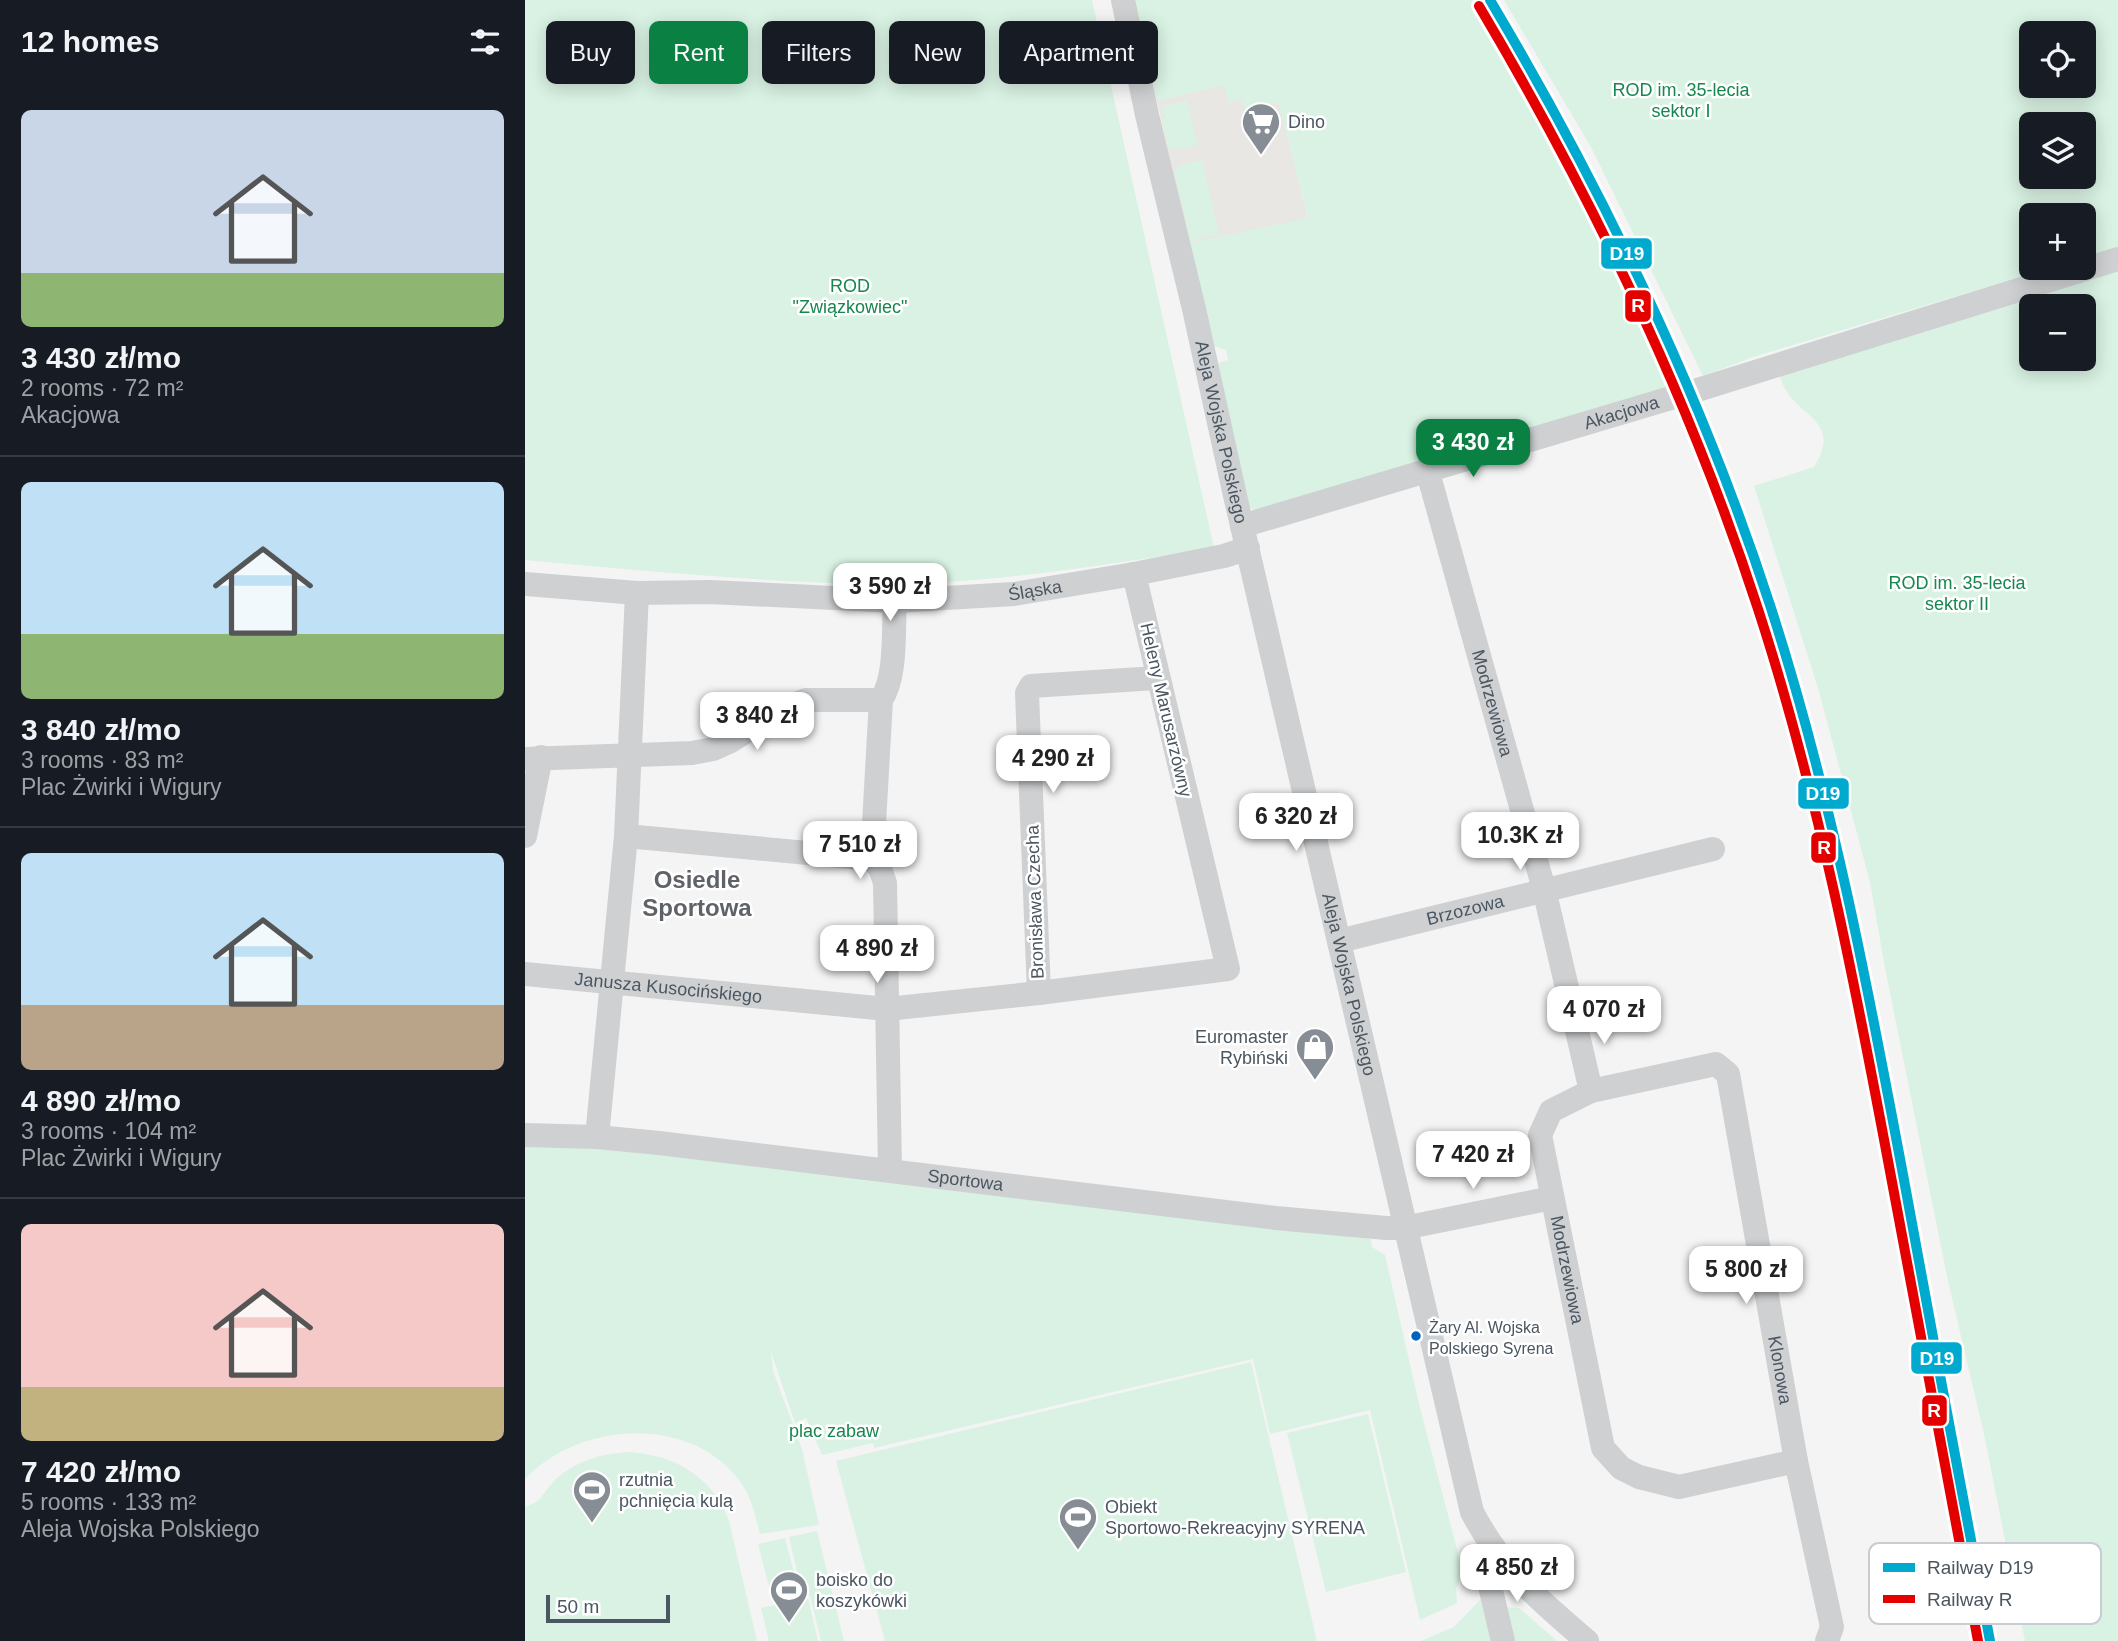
<!DOCTYPE html>
<html lang="en">
<head>
<meta charset="utf-8">
<style>
	:root { --surface:#171b24; --page:#20242c; --text:#f1f3f6; --muted:#9ea1a6; --line:#363941; --accent:#0b8043 }
	body { margin:0; font-family:Helvetica,sans-serif; background:var(--page); color:var(--text); height:100vh; display:flex; flex-direction:column; font-size:26px; white-space:nowrap }
	* { box-sizing:border-box; margin:0 }
	p { font-size:23px; color:var(--muted) }
	.icon { flex:none; width:38px; height:38px; fill:none; stroke:currentColor; stroke-width:2; stroke-linecap:round; stroke-linejoin:round }
	.map { position:relative; flex:1; overflow:hidden }
	.sheet { display:flex; flex-direction:column; background:var(--surface); width:525px }
	.sheet>* { flex:none }
	.top-card { position:absolute; left:21px; top:21px; width:665px; height:63px; display:flex; gap:14px }
	.tools { position:absolute; left:1494px; top:21px; display:grid; gap:14px }
	.tools a { display:grid; place-items:center; width:77px; height:77px; border-radius:10px; background:var(--surface); box-shadow:0 4px 18px #0003; font-size:35px }
	.scale { position:absolute; left:21px; bottom:18px; width:124px; box-sizing:border-box; padding-left:7px; border:4px solid #4a5661; border-top:0; font-size:19px; line-height:24px; white-space:nowrap; color:#4a5661; -webkit-text-stroke:5px #fff; paint-order:stroke }
	.price { position:absolute; translate:-50% -60px; padding:0 16px; border-radius:14px; background:#fff; color:#222; font-size:23px; line-height:46px; filter:drop-shadow(0 2px 4px #0008) }
	.price::after { content:''; position:absolute; left:50%; top:42px; width:21px; height:16px; margin-left:-10px; background:inherit; clip-path:polygon(0 0,100% 0,50% 100%) }
	.price.on { background:var(--accent); color:#fff }
	ul { padding:0; list-style:none }
	li { display:grid; align-content:center; gap:14px; height:371px; padding:0 21px }
	li+li { border-top:2px solid var(--line) }
	li span { display:grid; place-items:center; height:217px; border-radius:10px; color:#555 }
	li>.icon { margin-inline-start:auto }
	span .icon { width:126px; height:126px; fill:#fffc; stroke-width:1 }
	li b { font-size:30px }
	h2 { display:flex; justify-content:space-between; align-items:center; height:84px; padding:0 21px; font-size:30px }
	.pill { padding:0 24px; border-radius:10px; background:var(--surface); box-shadow:0 4px 18px #0003; font-size:24px; line-height:63px }
	.pill.on { background:var(--accent); color:#fff }
	main { display:flex; flex:1; min-height:0 }
	.map>svg:first-child { display:block }
	.commercial { fill:#e8e7e3 }
	.green { fill:#d9f2e3; fill-rule:evenodd }
	.lines { fill:none; stroke-linecap:round; stroke-linejoin:round }
	.minor { stroke:#ced0d2; stroke-width:24 }
	.rail-1-casing { stroke:#fff; stroke-width:16 }
	.rail-2-casing { stroke:#fff; stroke-width:16 }
	.rail-1 { stroke:#00a9ce; stroke-width:10 }
	.rail-2 { stroke:#e50000; stroke-width:10 }
	.bus-dot { fill:#0065bd; stroke:#fff; stroke-width:2.5 }
	.labels { text-anchor:middle; dominant-baseline:central; stroke-width:5; stroke-linejoin:round; paint-order:stroke }
	.bus-label { font-size:16px; fill:#4a5661; stroke:#fff; text-anchor:start }
	.park-label { font-size:18px; fill:#17864f; stroke:#fff }
	.poi-label { font-size:18px; fill:#4a5661; stroke:#fff; text-anchor:start }
	.street-label { font-size:18px; fill:#4a5661; stroke:#fff }
	.district-label { font-size:24px; font-weight:bold; fill:#5f6368; stroke:#fff }
	.key { fill:#fff; stroke:#c9ccd0; stroke-width:2 }
	.key-label { font-size:19px; fill:#4a5661 }
	.line-badge { stroke:#fff; stroke-width:2.5 }
	.badge-label { font-size:19px; text-anchor:middle; font-weight:bold; fill:#fff }
</style>
</head>
<body>
<main>
<section class="sheet">
<h2>12 homes<svg class="icon" aria-label="filters" viewBox="0 0 24 24"><path d="M4 7h16M4 17h16"/><circle cx="9" cy="7" r="2"/><circle cx="15" cy="17" r="2"/></svg></h2>
<ul>
<li><span style="background:linear-gradient(#c9d6e8 75%,#8fb573 0)"><svg class="icon" aria-label="home" viewBox="0 0 24 24"><path d="M3 11l9-7 9 7M6 9v11h12V9"/></svg></span><div><b>3 430 zł/mo</b><p>2 rooms · 72 m²</p><p>Akacjowa</p></div></li>
<li><span style="background:linear-gradient(#bfe0f5 70%,#8fb573 0)"><svg class="icon" aria-label="home" viewBox="0 0 24 24"><path d="M3 11l9-7 9 7M6 9v11h12V9"/></svg></span><div><b>3 840 zł/mo</b><p>3 rooms · 83 m²</p><p>Plac Żwirki i Wigury</p></div></li>
<li><span style="background:linear-gradient(#bfe0f5 70%,#b9a48a 0)"><svg class="icon" aria-label="home" viewBox="0 0 24 24"><path d="M3 11l9-7 9 7M6 9v11h12V9"/></svg></span><div><b>4 890 zł/mo</b><p>3 rooms · 104 m²</p><p>Plac Żwirki i Wigury</p></div></li>
<li><span style="background:linear-gradient(#f6c9c9 75%,#c2b280 0)"><svg class="icon" aria-label="home" viewBox="0 0 24 24"><path d="M3 11l9-7 9 7M6 9v11h12V9"/></svg></span><div><b>7 420 zł/mo</b><p>5 rooms · 133 m²</p><p>Aleja Wojska Polskiego</p></div></li>
</ul>
</section>
<div class="map">
<svg width="1593" height="1641" viewBox="0 0 1593 1641">
	<rect width="100%" height="100%" fill="#f4f4f4"/>
	<polygon class="commercial" points="626,75 748,77 783,219 664,243"/>
	<g class="green">
		<path d="M 0,0 L 567,0 L 689,548 C 572,566 454,586 335,584 C 223,581 111,570 0,560 Z"/>
		<path d="M 607,0 L 955,0 C 1034,121 1092,256 1154,387 L 901,457 L 902,463 L 731,512 L 723,505 L 690,369 L 695,362 L 703,360 L 701,350 L 689,346 L 664,243 L 783,218 L 754,102 L 720,110 L 717,99 L 704,103 L 699,85 L 633,101 Z"/>
		<path d="M 979,0 L 1593,0 L 1593,247 L 1559,257 L 1559,215 L 1507,215 L 1507,268 L 1525,268 L 1228,357 L 1178,376 L 1066,147 ZM 1507,33 L 1559,33 L 1559,86 L 1507,86 ZM 1507,124 L 1559,124 L 1559,177 L 1507,177 Z"/>
		<polygon points="662,100 673,145 648,150 643,147 637,118 640,117 638,107"/>
		<polygon points="677,160 694,234 665,241 649,171 655,165"/>
		<path d="M 1593,266 L 1593,1641 L 1500,1641 L 1459,1434 L 1423,1281 L 1360,968 L 1345,882 L 1293,688 L 1229,486 L 1289,467 C 1320,416 1267,419 1255,377 ZM 1507,306 L 1559,306 L 1559,359 L 1507,359 Z"/>
		<path d="M 0,1143 L 204,1159 L 846,1239 L 847,1247 L 860,1255 L 895,1408 L 938,1572 L 931,1589 L 932,1603 L 895,1620 L 845,1410 L 745,1434 L 728,1359 L 349,1448 L 348,1443 L 297,1455 L 281,1418 L 270,1423 L 246,1352 L 248,1371 L 277,1449 L 294,1525 L 235,1534 C 230,1514 226,1495 213,1479 C 163,1414 53,1422 0,1479 Z"/>
		<polygon points="726,1362 792,1641 360,1641 311,1461"/>
		<polygon points="843,1414 881,1572 801,1592 762,1433"/>
		<path d="M 104,1452 C 150,1455 188,1477 204,1521 L 232,1641 L 0,1641 L 0,1507 C 17,1502 17,1494 28,1482 C 49,1461 76,1454 104,1452 Z"/>
		<polygon points="292,1531 319,1641 296,1641 285,1595 278,1597 264,1537"/>
		<polygon points="260,1538 274,1592 247,1599 233,1544"/>
		<polygon points="283,1598 293,1641 244,1641 236,1608"/>
		<polygon points="957,1598 972,1641 896,1641 929,1627"/>
		<polygon points="977,1607 994,1608 1032,1641 985,1641"/>
	</g>
	<g class="lines">
		<g class="minor">
			<path id="s1" d="M 598,0 L 622,115 L 669,309 L 711,500 L 947,1512 C 976,1568 1015,1601 1062,1641"/>
			<path id="s2" d="M 902,469 L 1019,889 L 1066,1091 L 1026,1111 L 1015,1135 L 1078,1448 L 1096,1468 L 1114,1477 L 1154,1487 L 1271,1461"/>
			<path id="s3" d="M 717,526 L 1166,392 L 1593,259"/>
			<path id="s4" d="M 0,584 L 112,593 L 185,592 L 370,601 L 489,594 L 609,574 L 699,556 L 723,548"/>
			<polyline points="0,759 167,753 188,749 206,741 253,711 281,700 356,700"/>
			<polyline points="0,836 16,757"/>
			<polyline points="101,836 347,859"/>
			<path id="s5" d="M 814,941 L 1188,849"/>
			<path id="s6" d="M 0,974 L 362,1009 L 514,993 L 703,969 L 609,574"/>
			<polyline points="514,993 502,693 506,686 632,678"/>
			<path id="s7" d="M 1066,1091 L 1191,1064 L 1203,1074 L 1271,1461 L 1307,1627 L 1302,1641"/>
			<path id="s8" d="M 0,1135 L 72,1137 L 134,1143 L 751,1218 L 861,1228 L 879,1228 L 1027,1198"/>
			<polyline points="72,1137 101,836 112,593"/>
			<path d="M 365,1170 L 360,883 L 355,868 L 347,859 L 356,700 C 372,677 368,629 370,601"/>
			<polyline points="977,1562 964,1582 978,1641"/>
		</g>
		<g class="rail-1-casing">
			<path id="rail-1" d="M 965,0 C 1079,192 1176,393 1245,605 C 1306,793 1343,987 1379,1180 C 1407,1334 1436,1487 1465,1641"/>
		</g>
		<g class="rail-2-casing">
			<path id="rail-2" d="M 954,6 C 1068,198 1164,397 1233,609 C 1294,796 1331,989 1367,1182 C 1395,1335 1424,1488 1453,1641"/>
		</g>
		<use href="#rail-1" class="rail-1"/>
		<use href="#rail-2" class="rail-2"/>
	</g>
	<defs>
		<g id="supermarket-pin" transform="scale(2.0125)"><path d="M0 17L-7.5 6A9.5 9.5 0 1 1 7.5 6Z" fill="#868d94" stroke="#fff"/><path d="M-6-5.5h2.5l.6 2H6L4.5 2H-2.5L-4.4-4H-6ZM-1.5 3.2a1.3 1.3 0 1 0 .1 0ZM3 3.2a1.3 1.3 0 1 0 .1 0Z" fill="#fff"/></g>
		<g id="shop-pin" transform="scale(2.0125)"><path d="M0 17L-7.5 6A9.5 9.5 0 1 1 7.5 6Z" fill="#868d94" stroke="#fff"/><path d="M-5-2.5h2.3a2.7 3.5 0 0 1 5.4 0H5L5.5 6h-11ZM-1.5-2.5h3a1.5 2.3 0 0 0-3 0Z" fill="#fff"/></g>
		<g id="stadium-pin" transform="scale(2.0125)"><path d="M0 17L-7.5 6A9.5 9.5 0 1 1 7.5 6Z" fill="#868d94" stroke="#fff"/><path d="M0-5a6.5 5 0 1 0 0 10a6.5 5 0 1 0 0-10ZM-3.5-1.8h7v3.6h-7Z" fill="#fff"/></g>
	</defs>
	<g fill-rule="evenodd">
		<use href="#supermarket-pin" x="736" y="122"/>
		<use href="#shop-pin" x="790" y="1047"/>
		<use href="#stadium-pin" x="67" y="1490"/>
		<use href="#stadium-pin" x="553" y="1517"/>
		<use href="#stadium-pin" x="264" y="1590"/>
	</g>
	<circle class="bus-dot" cx="891" cy="1336" r="6"/>
	<g class="labels">
		<g class="bus-label">
			<text x="904" y="1327">Żary Al. Wojska<tspan x="904" dy="21">Polskiego Syrena</tspan></text>
		</g>
		<g class="park-label">
			<text x="1156" y="90">ROD im. 35-lecia<tspan x="1156" dy="21">sektor I</tspan></text>
			<text x="325" y="286">ROD<tspan x="325" dy="21">"Związkowiec"</tspan></text>
			<text x="1432" y="583">ROD im. 35-lecia<tspan x="1432" dy="21">sektor II</tspan></text>
			<text x="309" y="1431">plac zabaw</text>
		</g>
		<g class="poi-label">
			<text x="763" y="122">Dino</text>
			<text x="763" y="1037" text-anchor="end">Euromaster<tspan x="763" dy="21">Rybiński</tspan></text>
			<text x="94" y="1480">rzutnia<tspan x="94" dy="21">pchnięcia kulą</tspan></text>
			<text x="580" y="1507">Obiekt<tspan x="580" dy="21">Sportowo-Rekreacyjny SYRENA</tspan></text>
			<text x="291" y="1580">boisko do<tspan x="291" dy="21">koszykówki</tspan></text>
		</g>
		<g class="street-label">
			<text stroke="none"><textPath href="#s3" startOffset="396">Akacjowa</textPath></text>
			<text stroke="none"><textPath href="#s1" startOffset="443">Aleja Wojska Polskiego</textPath></text>
			<text stroke="none"><textPath href="#s4" startOffset="511">Śląska</textPath></text>
			<text stroke="none"><textPath href="#s2" startOffset="243">Modrzewiowa</textPath></text>
			<text transform="translate(641 710) rotate(77)">Heleny Marusarzówny</text>
			<text transform="translate(510 902) rotate(-92)">Bronisława Czecha</text>
			<text stroke="none"><textPath href="#s5" startOffset="130">Brzozowa</textPath></text>
			<text stroke="none"><textPath href="#s1" startOffset="1010">Aleja Wojska Polskiego</textPath></text>
			<text stroke="none"><textPath href="#s6" startOffset="144">Janusza Kusocińskiego</textPath></text>
			<text stroke="none"><textPath href="#s8" startOffset="443">Sportowa</textPath></text>
			<text stroke="none"><textPath href="#s2" startOffset="852">Modrzewiowa</textPath></text>
			<text stroke="none"><textPath href="#s7" startOffset="444">Klonowa</textPath></text>
		</g>
		<g class="district-label">
			<text x="172" y="879">Osiedle<tspan x="172" dy="28">Sportowa</tspan></text>
		</g>
	</g>
	<rect x="1344" y="1543" width="232" height="81" rx="10" class="key"/>
	<rect x="1358" y="1563" width="32" height="9" fill="#00a9ce"/>
	<rect x="1358" y="1595" width="32" height="8" fill="#e50000"/>
	<g class="key-label">
		<text x="1402" y="1574">Railway D19</text>
		<text x="1402" y="1606">Railway R</text>
	</g>
	<g class="line-badge">
		<rect x="1075" y="237" width="53" height="33" rx="7" fill="#00a9ce"/>
		<rect x="1099" y="289" width="28" height="34" rx="7" fill="#e50000"/>
		<rect x="1272" y="777" width="53" height="33" rx="7" fill="#00a9ce"/>
		<rect x="1285" y="831" width="27" height="33" rx="7" fill="#e50000"/>
		<rect x="1385" y="1341" width="53" height="34" rx="7" fill="#00a9ce"/>
		<rect x="1396" y="1394" width="27" height="33" rx="7" fill="#e50000"/>
	</g>
	<g class="badge-label">
		<text x="1102" y="260">D19</text>
		<text x="1113" y="312">R</text>
		<text x="1298" y="800">D19</text>
		<text x="1299" y="854">R</text>
		<text x="1412" y="1365">D19</text>
		<text x="1409" y="1417">R</text>
	</g>
</svg>
<div class="tools">
<a><svg class="icon" aria-label="locate" viewBox="0 0 24 24"><circle cx="12" cy="12" r="6"/><path d="M12 2v4M12 18v4M2 12h4M18 12h4"/></svg></a>
<a><svg class="icon" aria-label="layers" viewBox="0 0 24 24"><path d="M12 4l9 5-9 5-9-5zM3 14l9 5 9-5"/></svg></a>
<a>+</a>
<a>−</a>
</div>
<div class="scale">50 m</div>
<b class="price on" style="left:948px;top:479px">3 430 zł</b>
<b class="price" style="left:365px;top:623px">3 590 zł</b>
<b class="price" style="left:232px;top:752px">3 840 zł</b>
<b class="price" style="left:528px;top:795px">4 290 zł</b>
<b class="price" style="left:771px;top:853px">6 320 zł</b>
<b class="price" style="left:995px;top:872px">10.3K zł</b>
<b class="price" style="left:335px;top:881px">7 510 zł</b>
<b class="price" style="left:352px;top:985px">4 890 zł</b>
<b class="price" style="left:1079px;top:1046px">4 070 zł</b>
<b class="price" style="left:948px;top:1191px">7 420 zł</b>
<b class="price" style="left:1221px;top:1306px">5 800 zł</b>
<b class="price" style="left:992px;top:1604px">4 850 zł</b>
<div class="top-card">
<a class="pill">Buy</a>
<a class="pill on">Rent</a>
<a class="pill">Filters</a>
<a class="pill">New</a>
<a class="pill">Apartment</a>
</div>
</div>
</main>
</body>
</html>
